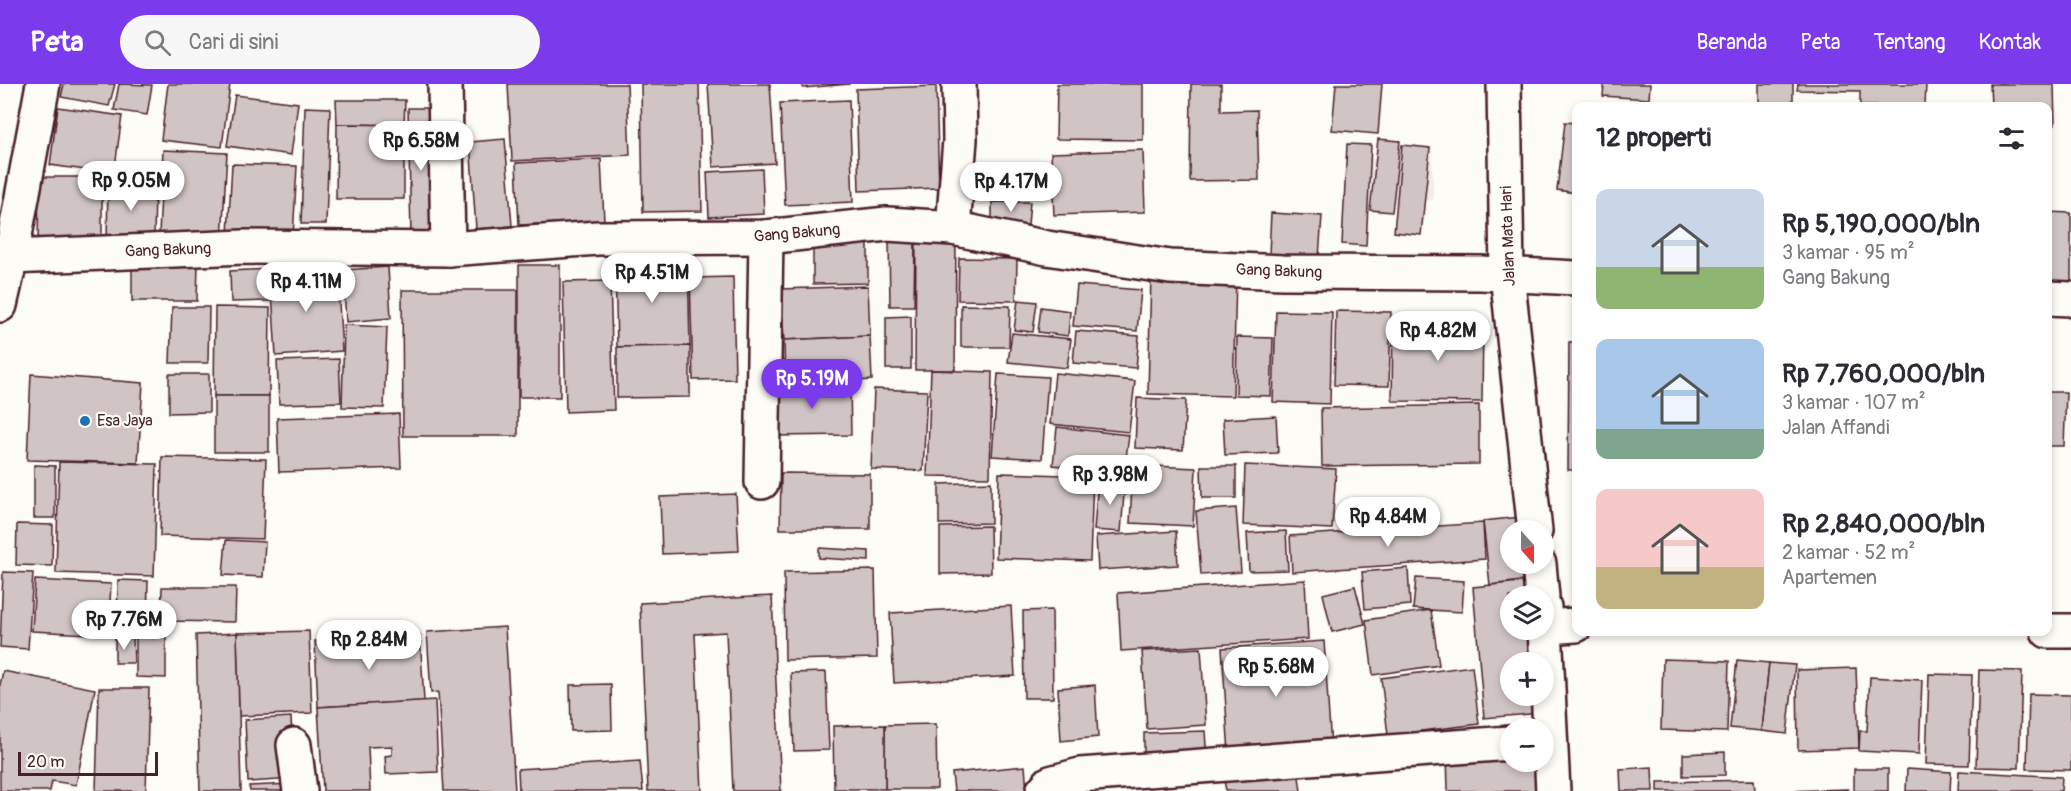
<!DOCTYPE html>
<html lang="id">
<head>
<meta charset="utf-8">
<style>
	:root { --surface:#fff; --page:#f7f7f7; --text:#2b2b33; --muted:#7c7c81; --accent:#7c3aed }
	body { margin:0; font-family:Pangolin,sans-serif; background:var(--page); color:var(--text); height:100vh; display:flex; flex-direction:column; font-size:22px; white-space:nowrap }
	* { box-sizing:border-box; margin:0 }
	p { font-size:20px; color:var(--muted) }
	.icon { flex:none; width:33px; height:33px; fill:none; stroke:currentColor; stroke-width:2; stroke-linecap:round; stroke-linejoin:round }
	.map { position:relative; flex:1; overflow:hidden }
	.sheet { position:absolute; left:1572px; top:18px; width:480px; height:534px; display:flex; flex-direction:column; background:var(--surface); border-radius:12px; box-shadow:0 3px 9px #0003 }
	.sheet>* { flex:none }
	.needle { width:39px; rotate:159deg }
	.fabs { position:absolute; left:1500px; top:436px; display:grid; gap:12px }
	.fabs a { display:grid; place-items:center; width:54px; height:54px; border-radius:50%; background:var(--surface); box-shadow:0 3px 9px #0003; font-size:30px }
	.scale { position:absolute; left:18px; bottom:15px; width:140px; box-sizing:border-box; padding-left:6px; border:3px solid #4a1f2b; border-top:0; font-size:16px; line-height:21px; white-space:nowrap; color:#4a1f2b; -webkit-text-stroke:4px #fdfcf7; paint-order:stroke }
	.price { position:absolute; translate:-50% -51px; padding:0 14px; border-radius:21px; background:#fff; color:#222; font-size:20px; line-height:39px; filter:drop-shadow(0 2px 3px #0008) }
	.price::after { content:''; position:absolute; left:50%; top:36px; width:18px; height:14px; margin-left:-9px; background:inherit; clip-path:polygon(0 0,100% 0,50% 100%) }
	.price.selected { background:var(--accent); color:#fff }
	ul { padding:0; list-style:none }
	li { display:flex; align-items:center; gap:18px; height:150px; padding:0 24px }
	li span { display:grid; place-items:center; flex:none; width:168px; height:120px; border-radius:12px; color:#555 }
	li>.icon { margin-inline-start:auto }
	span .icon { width:72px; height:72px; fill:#fffc; stroke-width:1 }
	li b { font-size:26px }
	h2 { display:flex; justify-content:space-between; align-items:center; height:72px; padding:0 24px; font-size:26px }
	header { display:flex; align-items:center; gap:36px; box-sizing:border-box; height:84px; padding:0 30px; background:var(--accent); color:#fff }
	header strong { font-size:28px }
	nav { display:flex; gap:33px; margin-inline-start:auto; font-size:21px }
	.search { width:420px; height:54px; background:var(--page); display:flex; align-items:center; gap:15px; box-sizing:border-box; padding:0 21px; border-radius:33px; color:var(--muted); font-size:22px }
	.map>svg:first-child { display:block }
	.built { fill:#f0ece8 }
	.building { fill:#d0c5c4; stroke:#4a1f2b; stroke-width:1.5 }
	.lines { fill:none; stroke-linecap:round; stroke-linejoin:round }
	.minor-casing { stroke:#4a1f2b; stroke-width:38 }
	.secondary-casing { stroke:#4a1f2b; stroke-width:38 }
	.minor { stroke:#fdfcf7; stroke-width:33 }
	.secondary { stroke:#fdfcf7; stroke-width:33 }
	.poi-dot { fill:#1f6fb2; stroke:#fdfcf7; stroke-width:2 }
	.labels { text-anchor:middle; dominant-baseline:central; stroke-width:4.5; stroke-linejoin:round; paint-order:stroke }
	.street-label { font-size:16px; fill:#4a1f2b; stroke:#fdfcf7 }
	.poi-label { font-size:16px; fill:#4a1f2b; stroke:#fdfcf7; text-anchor:start }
</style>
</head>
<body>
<header>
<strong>Peta</strong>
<div class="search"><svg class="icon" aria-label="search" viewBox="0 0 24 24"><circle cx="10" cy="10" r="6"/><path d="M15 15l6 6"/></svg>Cari di sini</div>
<nav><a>Beranda</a><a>Peta</a><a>Tentang</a><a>Kontak</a></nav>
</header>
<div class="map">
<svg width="2071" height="707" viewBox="0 0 2071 707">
	<rect width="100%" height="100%" fill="#fdfcf7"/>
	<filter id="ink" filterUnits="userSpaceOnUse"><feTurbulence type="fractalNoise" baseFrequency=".0167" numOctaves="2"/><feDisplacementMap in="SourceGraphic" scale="12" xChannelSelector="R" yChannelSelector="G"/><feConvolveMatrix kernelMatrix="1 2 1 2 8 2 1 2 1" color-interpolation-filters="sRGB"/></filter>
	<g filter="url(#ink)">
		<polygon class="built" points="1432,67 1433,116 1377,121 1366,76"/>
		<g class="building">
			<polygon points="64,0 115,0 109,22 61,13"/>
			<polygon points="119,0 152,1 147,31 114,26"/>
			<polygon points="168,0 230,0 222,63 161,56"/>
			<polygon points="508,0 627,0 630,71 512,77"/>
			<polygon points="641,0 699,0 702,127 643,128"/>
			<polygon points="708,0 770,0 775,79 713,83"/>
			<polygon points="802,0 850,0 803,4"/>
			<polygon points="1057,0 1143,0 1143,56 1056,55"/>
			<polygon points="1191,0 1221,0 1221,27 1257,26 1259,96 1190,97"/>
			<polygon points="1336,0 1382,0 1378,50 1332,46"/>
			<polygon points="1604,0 1650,0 1649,15 1603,12"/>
			<rect x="1759" y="0" width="34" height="22"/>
			<polygon points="1798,0 1926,0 1925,22 1860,22 1860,7 1797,6"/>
			<polygon points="1990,0 2054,0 2055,41 2048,42 2048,22 1991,22"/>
			<polygon points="936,2 939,104 859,107 856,5"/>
			<polygon points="235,11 298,19 291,71 227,62"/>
			<polygon points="336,16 405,16 404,41 337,40"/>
			<polygon points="849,16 853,118 785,121 780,19"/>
			<polygon points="58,23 122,32 114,90 50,81"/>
			<polygon points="305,23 330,24 326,140 301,140"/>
			<polygon points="408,24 431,24 434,151 411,152"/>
			<polygon points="1565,38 1576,39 1576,109 1557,106"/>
			<polygon points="337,40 404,41 404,115 336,115"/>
			<polygon points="505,55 512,142 476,145 470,58"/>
			<polygon points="1378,55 1400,57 1392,128 1370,126"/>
			<polygon points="1347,60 1371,61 1366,162 1342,160"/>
			<polygon points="1402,61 1430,64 1421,151 1394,148"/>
			<polygon points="163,66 227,69 222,155 159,151"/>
			<polygon points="1143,66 1145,128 1054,131 1051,69"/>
			<polygon points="601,75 604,137 519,141 516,79"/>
			<polygon points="232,80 297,82 293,153 228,150"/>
			<polygon points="762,85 764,130 709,133 707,88"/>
			<polygon points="39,93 102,93 102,162 38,161"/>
			<polygon points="108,100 155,101 154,157 107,156"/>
			<polygon points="992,118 1030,118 1028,141 992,140"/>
			<polygon points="2048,128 2071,129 2071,204 2048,203"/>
			<polygon points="1271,129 1322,132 1319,173 1269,170"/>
			<polygon points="916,147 956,147 955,286 915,286"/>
			<polygon points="868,151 868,199 813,200 813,152"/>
			<polygon points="889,156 915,156 914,222 890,222"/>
			<polygon points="959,174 1017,175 1016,217 958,216"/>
			<polygon points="688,177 690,262 617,263 615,178"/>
			<polygon points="198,181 197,217 132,217 132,182"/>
			<rect x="519" y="181" width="41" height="132"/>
			<polygon points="388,183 391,234 346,238 343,186"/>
			<polygon points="269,185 270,217 231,218 230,187"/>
			<polygon points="337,187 342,267 276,272 271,192"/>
			<polygon points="1151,191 1236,193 1233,312 1148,310"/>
			<polygon points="733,193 735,295 693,296 690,194"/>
			<polygon points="610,197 614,326 566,328 563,198"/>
			<polygon points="1077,201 1141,206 1137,247 1073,242"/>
			<polygon points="868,202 870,252 784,256 781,205"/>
			<polygon points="402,206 518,206 518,352 403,352"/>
			<polygon points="1018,216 1037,218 1033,248 1014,246"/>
			<polygon points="961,221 1010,222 1009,263 961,263"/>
			<polygon points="172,223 209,223 208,279 170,279"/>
			<polygon points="215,223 270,224 269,312 214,312"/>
			<polygon points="1041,223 1070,227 1068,252 1038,248"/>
			<polygon points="1276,227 1332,228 1330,320 1273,318"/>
			<polygon points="1336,227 1391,228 1389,302 1334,301"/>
			<polygon points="911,232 911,285 886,285 886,233"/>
			<polygon points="1393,238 1483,239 1482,318 1392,317"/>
			<polygon points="344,241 387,243 384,324 342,323"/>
			<polygon points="1076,247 1139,252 1136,284 1073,279"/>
			<polygon points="1012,249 1071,255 1067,284 1008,278"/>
			<polygon points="870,252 872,296 785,301 784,256"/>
			<polygon points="1237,253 1273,254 1271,312 1236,311"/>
			<polygon points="1569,258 1576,258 1576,386 1568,386"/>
			<polygon points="690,262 690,313 617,314 617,263"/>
			<polygon points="339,275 341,318 279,320 277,277"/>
			<polygon points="931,286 992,288 990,393 927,392"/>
			<polygon points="1055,289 1135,297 1129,348 1050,340"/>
			<polygon points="31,290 143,299 138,379 27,376"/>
			<polygon points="169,290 209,290 209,328 169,329"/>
			<polygon points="998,290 1048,293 1042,375 992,372"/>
			<polygon points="850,301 851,351 773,352 772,302"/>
			<polygon points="874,305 927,307 923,387 871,385"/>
			<polygon points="2048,308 2066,308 2064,362 2048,362"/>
			<rect x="214" y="312" width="55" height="56"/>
			<polygon points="1137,314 1186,316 1183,366 1135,364"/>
			<polygon points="1479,321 1479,380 1322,382 1321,324"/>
			<polygon points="399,330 401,384 279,388 277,334"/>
			<polygon points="1276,332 1278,369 1225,371 1223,335"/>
			<polygon points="1057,343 1129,351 1124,389 1053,381"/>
			<polygon points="162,373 266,375 263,455 160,452"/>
			<polygon points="59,378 157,380 154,492 56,489"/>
			<polygon points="34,381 55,382 55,434 34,434"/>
			<polygon points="1133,381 1196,384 1193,442 1130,439"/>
			<polygon points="1245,381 1336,385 1332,445 1243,441"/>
			<polygon points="1201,382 1236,382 1236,414 1202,414"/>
			<polygon points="781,389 870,390 870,445 780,445"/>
			<polygon points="999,389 1093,392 1090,477 996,474"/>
			<polygon points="1098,395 1125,397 1121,448 1094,446"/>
			<polygon points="991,398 991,439 939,440 939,400"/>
			<polygon points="736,410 739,467 662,470 660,413"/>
			<polygon points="1236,424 1241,488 1201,491 1196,427"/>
			<polygon points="1530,432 1532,447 1510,447 1510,480 1535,480 1536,495 1490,501 1483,437"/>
			<polygon points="1483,439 1485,475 1292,488 1290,452"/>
			<polygon points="17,440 53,441 52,482 16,481"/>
			<polygon points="990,442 991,489 940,490 940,443"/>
			<polygon points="1176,447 1178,481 1098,486 1096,452"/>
			<polygon points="1286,447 1288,486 1249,487 1247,449"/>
			<polygon points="226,456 265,458 263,493 223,491"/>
			<polygon points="819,464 869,467 869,477 819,474"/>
			<polygon points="1408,484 1410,521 1365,525 1362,488"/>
			<polygon points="875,486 877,574 785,576 784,488"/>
			<polygon points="3,488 33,489 28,565 0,563"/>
			<polygon points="1416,494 1464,497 1462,528 1413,525"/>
			<polygon points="35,496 111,500 108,551 32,547"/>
			<polygon points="118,496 148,497 147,540 117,540"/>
			<polygon points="1305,496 1308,555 1121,567 1118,509"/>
			<polygon points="1529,497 1530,513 1510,513 1510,546 1533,546 1536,579 1510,579 1510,612 1539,612 1541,629 1484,634 1473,503"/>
			<polygon points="1355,502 1365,540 1332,548 1323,510"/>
			<polygon points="162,503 236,503 235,538 161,537"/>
			<polygon points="772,512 781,707 733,707 726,548 695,550 702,707 648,707 640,519"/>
			<polygon points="1011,522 1015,592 894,599 890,529"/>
			<polygon points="1052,526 1053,614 1024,614 1023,527"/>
			<polygon points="1431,526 1439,581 1373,591 1366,536"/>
			<polygon points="505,543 515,707 444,707 438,608 431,609 427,548"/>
			<polygon points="309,547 312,629 239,632 237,549"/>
			<polygon points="237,549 241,707 200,707 196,551"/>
			<polygon points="136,550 166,551 166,594 136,593"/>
			<polygon points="420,551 424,617 318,623 315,557"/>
			<polygon points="133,554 134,579 115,579 115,555"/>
			<polygon points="1324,557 1331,663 1229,670 1222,564"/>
			<polygon points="1201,564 1206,641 1147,645 1142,567"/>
			<polygon points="1663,575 1729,577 1727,648 1661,646"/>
			<polygon points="1737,576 1769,579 1762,647 1730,644"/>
			<polygon points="1769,579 1795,581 1787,650 1762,647"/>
			<polygon points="1472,582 1479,640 1388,651 1381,594"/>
			<polygon points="1856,584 1859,664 1798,666 1797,586"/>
			<polygon points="1979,586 2022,587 2019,684 1976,683"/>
			<polygon points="3,587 95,605 76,701 52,697 50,707 0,707 0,601"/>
			<polygon points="826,588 829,666 794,667 791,589"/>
			<polygon points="1929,590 1972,591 1969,681 1926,680"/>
			<polygon points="1870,593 1922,596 1919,670 1859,667 1860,647 1867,647"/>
			<polygon points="611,600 612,646 571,647 570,601"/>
			<polygon points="1095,601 1098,653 1061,657 1058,604"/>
			<polygon points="99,604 149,604 146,707 96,707"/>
			<polygon points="2029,610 2071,611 2071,686 2027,685"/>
			<polygon points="435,616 438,688 386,690 385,672 392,671 392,662 368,663 370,707 323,707 318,623"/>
			<polygon points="291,633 294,695 248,698 245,636"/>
			<polygon points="936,640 937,705 885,705 885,641"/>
			<polygon points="885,641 885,705 834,705 833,642"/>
			<polygon points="1205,647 1207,677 1144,680 1144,649"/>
			<polygon points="1510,666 1510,678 1541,678 1542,707 1448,707 1447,668"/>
			<polygon points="1725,668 1725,691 1683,692 1683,670"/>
			<polygon points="640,677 643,707 519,707 518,685"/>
			<polygon points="1025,682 1027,707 954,707 952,689"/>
			<polygon points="1652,683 1653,707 1621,707 1620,685"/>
			<rect x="1854" y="685" width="34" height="22"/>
			<polygon points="1907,685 1951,688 1950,707 1906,707"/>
			<polygon points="1298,686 1301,707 1226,707 1224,696"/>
			<polygon points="1959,687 2062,693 2061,707 1958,707"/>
			<polygon points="1754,696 1755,707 1658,707 1658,698"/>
			<polygon points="292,700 292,707 250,707 249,702"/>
			<polygon points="1848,705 1848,707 1785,707"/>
		</g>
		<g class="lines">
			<g class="minor-casing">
				<g id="minor">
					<polyline points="445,0 448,165"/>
					<polyline points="1504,0 1507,190 1535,447"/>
					<polyline points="953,144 960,56 959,0"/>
					<polyline points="11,173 244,163 448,165 598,154 766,153 887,140 953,144 1047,164 1170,183 1283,188 1481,189 1576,194"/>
					<polyline points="2048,214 2071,215"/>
					<polyline points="762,398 766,153"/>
					<polyline points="1539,480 1542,513"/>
					<polyline points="1544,523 1553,707"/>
					<polyline points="1546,543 1576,541"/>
					<polyline points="2048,547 2071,547"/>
					<polyline points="294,661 300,707"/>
					<polyline points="1043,707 1050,699 1080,691 1510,659"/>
				</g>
			</g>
			<g class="secondary-casing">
				<polyline id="secondary" points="0,221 11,173 43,0"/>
			</g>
			<use href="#minor" class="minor"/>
			<use href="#secondary" class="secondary"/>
		</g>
	</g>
	<circle class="poi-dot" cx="85" cy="337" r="6"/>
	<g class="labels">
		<g class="street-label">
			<text transform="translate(797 149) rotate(-5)">Gang Bakung</text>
			<text transform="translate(1508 152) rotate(-92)">Jalan Mata Hari</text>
			<text transform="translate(168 166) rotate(-2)">Gang Bakung</text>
			<text transform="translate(1279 187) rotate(2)">Gang Bakung</text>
		</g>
		<g class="poi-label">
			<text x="97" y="337">Esa Jaya</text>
		</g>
	</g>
</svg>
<div class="fabs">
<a><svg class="needle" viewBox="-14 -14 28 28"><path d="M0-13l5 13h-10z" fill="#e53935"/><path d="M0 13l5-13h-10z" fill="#7c7c81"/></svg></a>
<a><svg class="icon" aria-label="layers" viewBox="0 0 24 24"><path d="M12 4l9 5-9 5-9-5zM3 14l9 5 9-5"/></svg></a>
<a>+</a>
<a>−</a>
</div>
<div class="scale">20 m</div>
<b class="price" style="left:421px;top:88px">Rp 6.58M</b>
<b class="price" style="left:131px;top:128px">Rp 9.05M</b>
<b class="price" style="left:1011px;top:129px">Rp 4.17M</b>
<b class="price" style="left:652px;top:220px">Rp 4.51M</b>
<b class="price" style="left:306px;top:229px">Rp 4.11M</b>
<b class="price" style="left:1438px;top:278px">Rp 4.82M</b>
<b class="price selected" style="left:812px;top:326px">Rp 5.19M</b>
<b class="price" style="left:1110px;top:422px">Rp 3.98M</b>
<b class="price" style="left:1388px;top:464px">Rp 4.84M</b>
<b class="price" style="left:124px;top:567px">Rp 7.76M</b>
<b class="price" style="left:369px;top:587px">Rp 2.84M</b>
<b class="price" style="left:1276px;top:614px">Rp 5.68M</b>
<section class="sheet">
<h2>12 properti<svg class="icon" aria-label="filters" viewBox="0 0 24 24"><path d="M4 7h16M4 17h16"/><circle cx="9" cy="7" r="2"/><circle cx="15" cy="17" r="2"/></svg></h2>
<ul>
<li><span style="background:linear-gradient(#c9d6e8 65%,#8fb573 0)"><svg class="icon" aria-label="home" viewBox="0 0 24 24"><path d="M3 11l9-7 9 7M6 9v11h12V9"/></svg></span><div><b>Rp 5,190,000/bln</b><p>3 kamar · 95 m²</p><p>Gang Bakung</p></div></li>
<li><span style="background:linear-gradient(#a9c7e8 75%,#7fa58c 0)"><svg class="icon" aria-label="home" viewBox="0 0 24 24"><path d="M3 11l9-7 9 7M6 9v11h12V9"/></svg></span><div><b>Rp 7,760,000/bln</b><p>3 kamar · 107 m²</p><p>Jalan Affandi</p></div></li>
<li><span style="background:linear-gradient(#f6c9c9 65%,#c2b280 0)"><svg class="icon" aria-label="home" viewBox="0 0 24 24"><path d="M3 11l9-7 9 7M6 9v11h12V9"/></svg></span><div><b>Rp 2,840,000/bln</b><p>2 kamar · 52 m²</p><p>Apartemen</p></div></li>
</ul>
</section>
</div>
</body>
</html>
